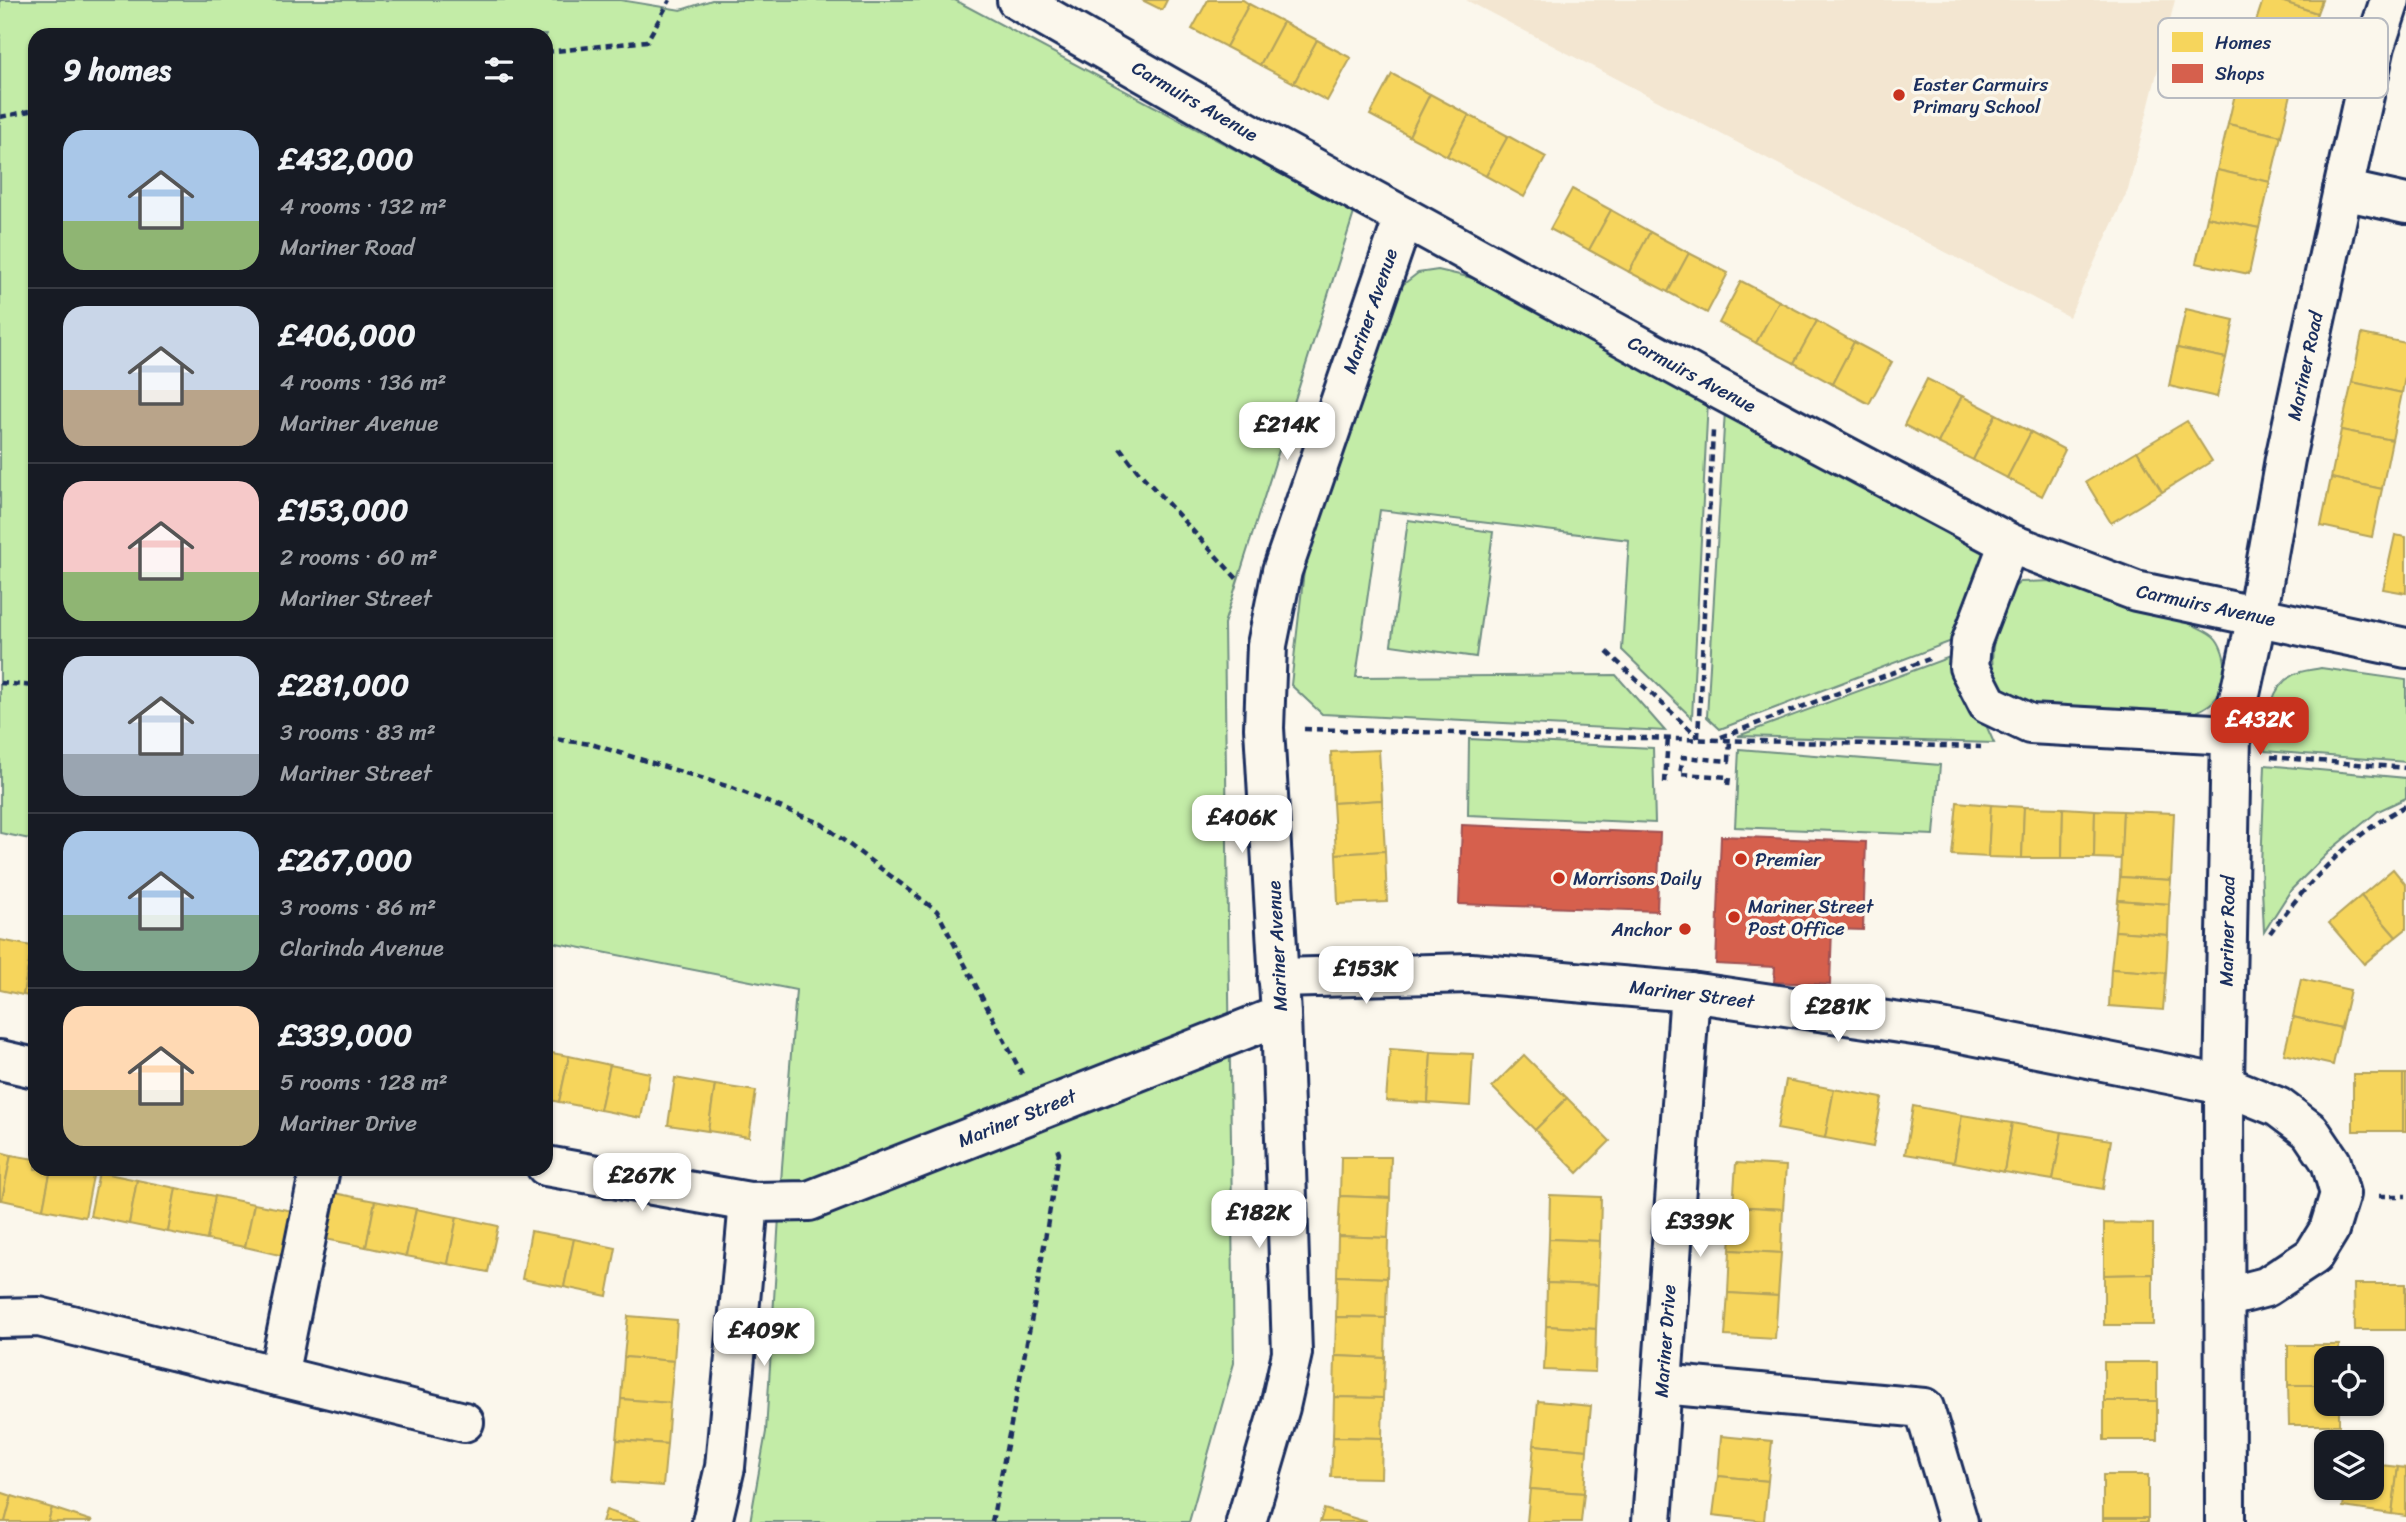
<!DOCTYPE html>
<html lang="en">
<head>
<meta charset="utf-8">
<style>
	:root { --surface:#171b24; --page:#242831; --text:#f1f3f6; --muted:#9ea1a6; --line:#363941; --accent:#c8321e }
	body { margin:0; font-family:Sriracha,sans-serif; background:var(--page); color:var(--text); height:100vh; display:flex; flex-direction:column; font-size:26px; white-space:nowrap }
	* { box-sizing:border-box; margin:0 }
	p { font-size:23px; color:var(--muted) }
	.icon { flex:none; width:38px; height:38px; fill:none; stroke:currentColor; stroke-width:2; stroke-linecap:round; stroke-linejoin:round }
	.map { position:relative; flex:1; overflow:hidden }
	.drawer { position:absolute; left:28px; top:28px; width:525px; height:1148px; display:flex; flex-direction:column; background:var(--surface); border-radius:21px; box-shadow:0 2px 5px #0004 }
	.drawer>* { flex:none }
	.controls { position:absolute; left:2314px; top:1346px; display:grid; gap:14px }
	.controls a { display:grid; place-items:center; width:70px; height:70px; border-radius:14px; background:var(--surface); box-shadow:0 2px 5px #0004; font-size:35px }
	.price { position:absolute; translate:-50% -60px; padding:0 16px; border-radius:14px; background:#fff; color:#222; font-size:23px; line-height:46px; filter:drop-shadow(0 2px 4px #0008) }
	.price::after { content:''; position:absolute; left:50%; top:42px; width:21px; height:16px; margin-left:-10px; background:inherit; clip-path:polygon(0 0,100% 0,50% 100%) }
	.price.current { background:var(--accent); color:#fff }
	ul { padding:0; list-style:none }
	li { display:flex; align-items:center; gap:21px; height:175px; padding:0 35px }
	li+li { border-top:2px solid var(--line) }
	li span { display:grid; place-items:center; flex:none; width:196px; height:140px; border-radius:21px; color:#555 }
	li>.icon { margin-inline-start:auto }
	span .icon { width:84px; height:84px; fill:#fffc; stroke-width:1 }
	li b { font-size:30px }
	h2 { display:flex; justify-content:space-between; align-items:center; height:84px; padding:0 35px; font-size:30px }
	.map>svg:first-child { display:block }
	.built { fill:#f3e6d1 }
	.green { fill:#c3eca7; stroke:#6f8e82; stroke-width:2 }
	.homes { fill:#f6d55c; stroke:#b4a35d; stroke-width:2 }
	.shops { fill:#d6604d; stroke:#9e5152; stroke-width:2 }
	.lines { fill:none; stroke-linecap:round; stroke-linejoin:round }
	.minor-casing { stroke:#1b2f5e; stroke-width:44 }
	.path { stroke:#1b2f5e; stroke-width:4.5; stroke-dasharray:7 5; stroke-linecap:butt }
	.minor { stroke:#fbf7ec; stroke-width:38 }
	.poi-dot { fill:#c8321e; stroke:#fbf7ec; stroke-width:2.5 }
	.labels { text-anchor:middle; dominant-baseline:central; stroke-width:7; stroke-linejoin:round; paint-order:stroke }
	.poi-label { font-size:19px; fill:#1b2f5e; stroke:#fbf7ec; text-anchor:start }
	.street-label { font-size:19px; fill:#1b2f5e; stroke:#fbf7ec }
	.key { fill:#fbf7ec; stroke:#b8bbc1; stroke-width:2 }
	.key-label { font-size:19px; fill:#1b2f5e }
</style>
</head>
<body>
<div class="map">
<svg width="2406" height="1522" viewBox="0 0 2406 1522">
	<rect width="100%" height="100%" fill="#fbf7ec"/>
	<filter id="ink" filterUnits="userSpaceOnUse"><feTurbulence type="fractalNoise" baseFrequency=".0143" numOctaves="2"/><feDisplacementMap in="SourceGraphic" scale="14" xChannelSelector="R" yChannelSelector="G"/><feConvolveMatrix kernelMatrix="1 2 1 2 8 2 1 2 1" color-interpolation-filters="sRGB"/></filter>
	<g filter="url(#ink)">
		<polygon class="built" points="1466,0 2175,0 2128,190 2069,317"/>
		<g class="green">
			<polygon points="0,0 620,0 681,10 712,0 955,0 1354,213 1224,624 1234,1363 1189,1522 750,1522 766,1432 782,1167 796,990 546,941 546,35 35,35 35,840 0,833"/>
			<polygon points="1438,270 1490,282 1708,400 1692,718 1622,650 1629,540 1380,510 1356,677 1616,675 1665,731 1322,714 1291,685 1305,562 1348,425 1401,286 1418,273"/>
			<polygon points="1725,410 1994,551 1965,636 1720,729 1707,717"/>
			<polygon points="1408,520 1493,532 1476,657 1391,645"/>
			<path d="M 2053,581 C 2083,590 2201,620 2216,639 C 2223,648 2227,665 2225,675 C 2221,701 2210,706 2188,716 L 2032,711 C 2018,704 2007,698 1998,684 C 1985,664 1997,614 2008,594 C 2010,590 2016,586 2020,582 Z"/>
			<polygon points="1955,655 1994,743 1738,736"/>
			<path d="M 2321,668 L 2406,680 L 2406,762 L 2265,751 C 2268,724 2266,690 2293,675 C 2301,670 2312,670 2321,668 Z"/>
			<polygon points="1469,739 1653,748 1655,823 1468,815"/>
			<polygon points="1739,749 1940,765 1934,835 1735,827"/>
			<polygon points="2265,765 2406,778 2406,798 2378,811 2334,847 2291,890 2264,932 2261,866"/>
		</g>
		<g class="homes">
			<polygon points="1142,0 1167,0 1162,10"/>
			<polygon points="1208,0 1243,0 1249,4 1226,47 1192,29"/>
			<polygon points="2263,0 2278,0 2317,13 2302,58 2250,40"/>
			<polygon points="2278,0 2322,0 2317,13"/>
			<polygon points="1249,4 1283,22 1260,65 1226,47"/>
			<polygon points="1283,22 1317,40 1294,83 1260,65"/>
			<polygon points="1317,40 1351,58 1327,101 1294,83"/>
			<polygon points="1392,74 1430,94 1409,136 1370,115"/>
			<polygon points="2239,77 2292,90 2281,136 2228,124"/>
			<polygon points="1430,94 1469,115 1447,156 1409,136"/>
			<polygon points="1469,115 1508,136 1486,176 1447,156"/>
			<polygon points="2228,124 2281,136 2270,182 2217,170"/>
			<polygon points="1508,136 1546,157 1524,197 1486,176"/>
			<polygon points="2217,170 2270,182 2259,228 2207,217"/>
			<polygon points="1572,189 1611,210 1589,250 1550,229"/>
			<polygon points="1611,210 1650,232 1629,272 1589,250"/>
			<polygon points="2207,217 2259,228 2249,274 2196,263"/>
			<polygon points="1650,232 1689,253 1668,292 1629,272"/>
			<polygon points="1689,253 1728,273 1707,313 1668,292"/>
			<polygon points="1741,281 1779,301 1756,343 1719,323"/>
			<polygon points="1779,301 1817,321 1794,363 1756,343"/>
			<polygon points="2186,309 2234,320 2226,358 2177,348"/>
			<polygon points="1817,321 1854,342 1832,384 1794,363"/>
			<polygon points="2362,334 2406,343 2406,372 2402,393 2352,382"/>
			<polygon points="1854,342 1892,362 1869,404 1832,384"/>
			<polygon points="2177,348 2226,358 2217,397 2169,386"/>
			<polygon points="1927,379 1962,396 1938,443 1904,425"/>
			<polygon points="2352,382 2402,393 2392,440 2341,430"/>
			<polygon points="1962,396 1996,414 1973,460 1938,443"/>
			<polygon points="1996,414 2031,432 2007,478 1973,460"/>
			<polygon points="2187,421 2212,461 2162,492 2137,451"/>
			<polygon points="2341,430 2392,440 2382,489 2331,478"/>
			<polygon points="2031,432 2065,450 2042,496 2007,478"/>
			<polygon points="2137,451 2162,492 2111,523 2086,482"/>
			<polygon points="2331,478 2382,489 2372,537 2321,526"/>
			<polygon points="2395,535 2406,537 2406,593 2383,589"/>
			<polygon points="1379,750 1382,800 1333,803 1331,752"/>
			<polygon points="1382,800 1385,851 1336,854 1333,803"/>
			<polygon points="1957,802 1991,805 1988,857 1952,855"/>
			<polygon points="1991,805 2024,807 2022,858 1988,857"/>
			<polygon points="2024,807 2063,808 2062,858 2022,858"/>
			<polygon points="2063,808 2095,810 2094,858 2062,858"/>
			<polygon points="2095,810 2123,811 2121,859 2094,858"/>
			<polygon points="2123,811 2174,813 2171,880 2120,877"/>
			<polygon points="1385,851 1387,902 1338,904 1336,854"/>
			<polygon points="2393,869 2406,885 2406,929 2396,937 2361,896"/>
			<polygon points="2120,877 2171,880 2169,904 2118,900"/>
			<polygon points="2361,896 2396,937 2364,964 2329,923"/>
			<polygon points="2118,900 2169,904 2168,935 2115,931"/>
			<polygon points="2115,931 2168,935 2166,973 2111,969"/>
			<polygon points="0,940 32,946 23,995 0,990"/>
			<polygon points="32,946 35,947 35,997 23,995"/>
			<polygon points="2111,969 2166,973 2163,1010 2109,1006"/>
			<polygon points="2301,979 2350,990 2341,1028 2293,1017"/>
			<polygon points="2293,1017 2341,1028 2333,1065 2284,1054"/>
			<polygon points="1390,1049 1431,1052 1428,1103 1386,1101"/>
			<polygon points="546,1052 569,1056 559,1102 546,1099"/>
			<polygon points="1431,1052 1473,1054 1470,1106 1428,1103"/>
			<polygon points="1524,1055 1567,1098 1535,1130 1492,1087"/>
			<polygon points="569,1056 610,1065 600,1110 559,1102"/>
			<polygon points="610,1065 650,1073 641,1118 600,1110"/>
			<rect x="2353" y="1074" width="50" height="57"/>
			<rect x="2403" y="1074" width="3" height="57"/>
			<polygon points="675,1078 715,1085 708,1131 668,1125"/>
			<polygon points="1786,1080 1834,1089 1825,1138 1777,1129"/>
			<polygon points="715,1085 756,1091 749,1137 708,1131"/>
			<polygon points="1834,1089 1882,1098 1873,1147 1825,1138"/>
			<polygon points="1567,1098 1610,1141 1578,1173 1535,1130"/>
			<polygon points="1913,1106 1962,1115 1954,1162 1905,1154"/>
			<polygon points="1962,1115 2012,1123 2004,1172 1954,1162"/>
			<polygon points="2012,1123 2062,1132 2053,1180 2004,1172"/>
			<polygon points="2062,1132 2111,1140 2103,1189 2053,1180"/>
			<polygon points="0,1152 11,1155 2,1200 0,1200"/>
			<polygon points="11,1155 35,1159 35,1169 51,1169 43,1209 2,1200"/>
			<polygon points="1341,1157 1391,1157 1390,1198 1340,1196"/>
			<polygon points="1736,1163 1786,1166 1783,1209 1733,1206"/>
			<polygon points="51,1169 94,1171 85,1217 43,1209"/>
			<polygon points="99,1172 137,1180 129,1224 90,1216"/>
			<polygon points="137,1180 176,1188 168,1232 129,1224"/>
			<polygon points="176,1188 215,1196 207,1240 168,1232"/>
			<polygon points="334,1193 375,1201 366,1247 325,1239"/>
			<polygon points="1550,1195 1601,1197 1600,1241 1549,1239"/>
			<polygon points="215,1196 254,1204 245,1247 207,1240"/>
			<polygon points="1340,1196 1390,1198 1388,1238 1338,1236"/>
			<polygon points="375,1201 416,1209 406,1256 366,1247"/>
			<polygon points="254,1204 293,1211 284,1256 245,1247"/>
			<polygon points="1733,1206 1783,1209 1781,1253 1730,1250"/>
			<polygon points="416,1209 457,1217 448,1264 406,1256"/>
			<polygon points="457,1217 498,1226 488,1272 448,1264"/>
			<polygon points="2104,1223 2153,1224 2153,1274 2104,1275"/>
			<polygon points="531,1231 574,1239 564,1287 522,1279"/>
			<polygon points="1338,1236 1388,1238 1387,1278 1337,1276"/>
			<polygon points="574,1239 616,1248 607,1296 564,1287"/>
			<polygon points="1549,1239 1600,1241 1598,1285 1547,1283"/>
			<polygon points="1730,1250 1781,1253 1778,1296 1728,1293"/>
			<polygon points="2153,1274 2153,1325 2104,1325 2104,1275"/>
			<polygon points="1337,1276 1387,1278 1386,1318 1336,1317"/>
			<polygon points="1547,1283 1598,1285 1596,1329 1546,1326"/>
			<polygon points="2354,1284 2405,1284 2405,1330 2355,1330"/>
			<rect x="2405" y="1284" width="1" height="46"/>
			<polygon points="1728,1293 1778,1296 1775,1339 1725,1336"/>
			<polygon points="628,1316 677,1320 674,1361 624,1357"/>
			<polygon points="1336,1317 1386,1318 1385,1358 1335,1356"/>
			<polygon points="1546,1326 1596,1329 1595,1372 1544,1370"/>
			<polygon points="2288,1345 2339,1345 2339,1358 2326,1358 2326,1385 2288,1385"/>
			<polygon points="1335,1356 1385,1358 1383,1398 1334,1397"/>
			<polygon points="624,1357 674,1361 670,1403 621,1399"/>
			<rect x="2104" y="1362" width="53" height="39"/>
			<polygon points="2288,1385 2326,1385 2326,1404 2339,1404 2339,1425 2289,1425"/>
			<polygon points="1334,1397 1383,1398 1382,1438 1333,1437"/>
			<polygon points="621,1399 670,1403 667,1444 617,1440"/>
			<polygon points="1538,1401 1591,1406 1587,1450 1534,1445"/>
			<rect x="2104" y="1401" width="53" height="39"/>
			<polygon points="1721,1436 1772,1441 1768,1481 1718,1476"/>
			<polygon points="1333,1437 1382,1438 1381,1478 1331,1477"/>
			<polygon points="617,1440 667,1444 663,1486 613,1482"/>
			<polygon points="1534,1445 1587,1450 1584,1493 1530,1489"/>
			<polygon points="2371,1464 2398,1467 2392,1514 2343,1507 2346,1488 2371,1488"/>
			<polygon points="2398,1467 2406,1468 2406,1516 2392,1514"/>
			<rect x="2103" y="1475" width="45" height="43"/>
			<polygon points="1718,1476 1768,1481 1764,1521 1713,1515"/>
			<polygon points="1530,1489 1584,1493 1581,1522 1527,1522"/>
			<polygon points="0,1492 12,1496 5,1522 0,1522"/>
			<polygon points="12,1496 52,1508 48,1522 5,1522"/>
			<polygon points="52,1508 92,1521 91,1522 48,1522"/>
			<polygon points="1324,1509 1367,1522 1320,1522"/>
			<polygon points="606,1510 641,1522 602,1522"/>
			<rect x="2103" y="1518" width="45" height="4"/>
		</g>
		<g class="shops">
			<polygon points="1462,825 1660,833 1657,911 1459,904"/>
			<polygon points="1721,836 1866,842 1863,930 1832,929 1830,985 1774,982 1775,967 1716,964"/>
		</g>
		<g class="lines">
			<g class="minor-casing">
				<g id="minor">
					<polyline points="1017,0 1253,135 1404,217 1715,387 2009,543 2136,591 2406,648"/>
					<polyline points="2343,190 2406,204"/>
					<polyline points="2009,543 1971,643 1969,667 1988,704 2030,724 2231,735"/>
					<polyline points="1278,978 1471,973 1690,992 1941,1029 2224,1085 2278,1107 2310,1131 2331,1162 2340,1194 2329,1230 2313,1256 2266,1287 2224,1298"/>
					<polyline points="0,1060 35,1068"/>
					<polyline points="546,1166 749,1202 809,1201 1281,1015"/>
					<polyline points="0,1318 39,1317 464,1422"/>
					<polyline points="278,1376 320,1169"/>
					<polyline points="1662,1384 1924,1408 1958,1522"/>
					<polyline points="712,1522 725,1467 749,1202"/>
					<polyline points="1246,1522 1280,1407 1292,1353 1281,1015 1264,728 1267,645 1282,571 1404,217"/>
					<polyline points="1652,1522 1690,992"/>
					<polyline points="2225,1522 2224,1085 2231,735 2257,616 2285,459 2343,190 2375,46 2390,0"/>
				</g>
			</g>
			<g class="path">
				<polyline points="546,52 647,41 670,0"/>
				<polyline points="0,117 35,110"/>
				<polyline points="1120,448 1137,470 1239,581"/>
				<polyline points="1607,652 1698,737"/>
				<polyline points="0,683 35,686"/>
				<polyline points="1304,729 1981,747"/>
				<polyline points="1721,737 1929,659"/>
				<polyline points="546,738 591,744 730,787 822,824 937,911 1022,1074"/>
				<polyline points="1698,738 1713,431"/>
				<polyline points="2271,757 2406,768"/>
				<polyline points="1665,783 1668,737"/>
				<polyline points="1728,785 1729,777 1680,774 1683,757 1729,761 1730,739"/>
				<path d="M 2270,933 C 2304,887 2353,832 2406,806"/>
				<polyline points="2379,1196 2406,1196"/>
				<polyline points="992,1522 1035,1301 1059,1153 1056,1146"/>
			</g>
			<use href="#minor" class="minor"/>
		</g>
	</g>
	<g class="poi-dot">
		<circle cx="1899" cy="95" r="7"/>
		<circle cx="1741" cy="859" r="7"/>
		<circle cx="1559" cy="878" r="7"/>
		<circle cx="1734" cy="917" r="7"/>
		<circle cx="1685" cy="929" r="7"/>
	</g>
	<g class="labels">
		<g class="poi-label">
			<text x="1913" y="84">Easter Carmuirs<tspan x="1913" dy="22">Primary School</tspan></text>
			<text x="1755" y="859">Premier</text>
			<text x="1573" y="878">Morrisons Daily</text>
			<text x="1748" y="906">Mariner Street<tspan x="1748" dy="22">Post Office</tspan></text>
			<text x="1671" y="929" text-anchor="end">Anchor</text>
		</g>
		<g class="street-label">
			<text transform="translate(1195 101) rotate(30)">Carmuirs Avenue</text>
			<text transform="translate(1370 311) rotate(-71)">Mariner Avenue</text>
			<text transform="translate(2305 366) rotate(-78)">Mariner Road</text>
			<text transform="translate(1692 374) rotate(28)">Carmuirs Avenue</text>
			<text transform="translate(2206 605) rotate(12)">Carmuirs Avenue</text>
			<text transform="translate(2227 931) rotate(-89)">Mariner Road</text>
			<text transform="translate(1277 946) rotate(-93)">Mariner Avenue</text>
			<text transform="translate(1692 994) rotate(7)">Mariner Street</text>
			<text transform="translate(1017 1118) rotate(-22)">Mariner Street</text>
			<text transform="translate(1665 1341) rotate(-86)">Mariner Drive</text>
		</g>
	</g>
	<rect x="2158" y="18" width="230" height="80" rx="10" class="key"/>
	<rect x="2172" y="32" width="31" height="20" fill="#f6d55c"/>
	<rect x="2172" y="64" width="31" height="19" fill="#d6604d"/>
	<g class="key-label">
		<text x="2215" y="49">Homes</text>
		<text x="2215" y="80">Shops</text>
	</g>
</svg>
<div class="controls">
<a><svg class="icon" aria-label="locate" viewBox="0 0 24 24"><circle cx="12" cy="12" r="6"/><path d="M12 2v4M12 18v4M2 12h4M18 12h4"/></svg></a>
<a><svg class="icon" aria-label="layers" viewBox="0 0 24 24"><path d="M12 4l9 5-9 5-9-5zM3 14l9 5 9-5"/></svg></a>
</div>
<b class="price" style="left:1287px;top:462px">£214K</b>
<b class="price current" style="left:2260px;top:757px">£432K</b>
<b class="price" style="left:1242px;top:855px">£406K</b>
<b class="price" style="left:1366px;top:1006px">£153K</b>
<b class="price" style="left:1838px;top:1044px">£281K</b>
<b class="price" style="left:642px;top:1213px">£267K</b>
<b class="price" style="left:1259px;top:1250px">£182K</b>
<b class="price" style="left:1700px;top:1259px">£339K</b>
<b class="price" style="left:764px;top:1368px">£409K</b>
<section class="drawer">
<h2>9 homes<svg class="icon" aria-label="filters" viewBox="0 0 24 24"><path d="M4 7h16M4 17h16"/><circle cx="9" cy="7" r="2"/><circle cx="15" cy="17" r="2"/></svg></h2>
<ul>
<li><span style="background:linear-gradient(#a9c7e8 65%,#8fb573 0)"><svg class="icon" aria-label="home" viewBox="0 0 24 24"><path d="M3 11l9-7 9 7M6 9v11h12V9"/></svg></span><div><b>£432,000</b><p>4 rooms · 132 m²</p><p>Mariner Road</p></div></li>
<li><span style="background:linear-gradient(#c9d6e8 60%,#b9a48a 0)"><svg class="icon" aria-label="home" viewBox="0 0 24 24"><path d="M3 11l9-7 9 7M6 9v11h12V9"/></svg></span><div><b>£406,000</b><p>4 rooms · 136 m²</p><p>Mariner Avenue</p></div></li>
<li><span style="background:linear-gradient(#f6c9c9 65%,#8fb573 0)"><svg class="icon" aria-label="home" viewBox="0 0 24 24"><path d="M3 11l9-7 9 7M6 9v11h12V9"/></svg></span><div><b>£153,000</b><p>2 rooms · 60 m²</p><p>Mariner Street</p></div></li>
<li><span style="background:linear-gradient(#c9d6e8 70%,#9aa5b1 0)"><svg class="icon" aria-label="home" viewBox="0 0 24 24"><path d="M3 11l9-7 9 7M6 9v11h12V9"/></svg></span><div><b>£281,000</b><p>3 rooms · 83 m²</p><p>Mariner Street</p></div></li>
<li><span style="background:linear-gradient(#a9c7e8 60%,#7fa58c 0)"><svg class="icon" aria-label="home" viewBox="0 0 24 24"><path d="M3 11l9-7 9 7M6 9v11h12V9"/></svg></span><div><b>£267,000</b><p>3 rooms · 86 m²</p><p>Clarinda Avenue</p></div></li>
<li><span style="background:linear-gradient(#ffd9b3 60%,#c2b280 0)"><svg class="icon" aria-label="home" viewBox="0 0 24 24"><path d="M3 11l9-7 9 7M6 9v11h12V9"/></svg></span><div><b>£339,000</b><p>5 rooms · 128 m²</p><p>Mariner Drive</p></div></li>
</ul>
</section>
</div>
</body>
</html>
